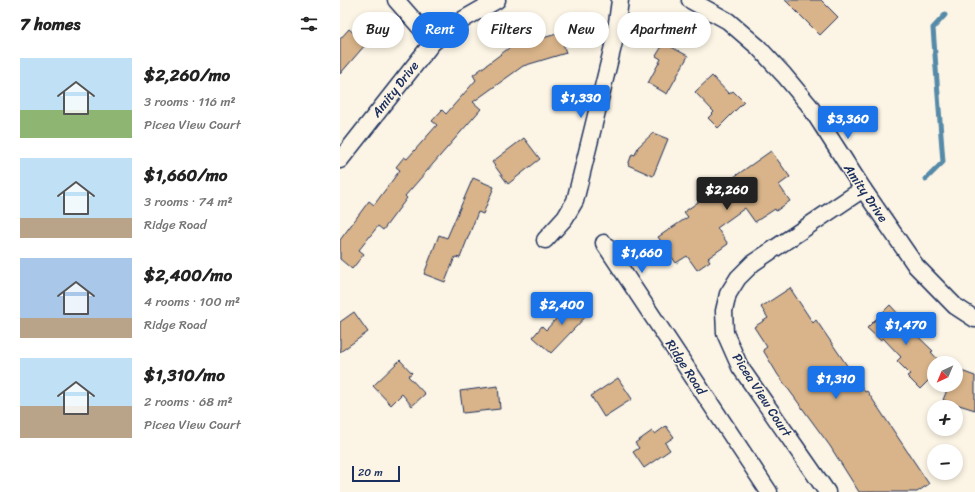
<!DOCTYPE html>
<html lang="en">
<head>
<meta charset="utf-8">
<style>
	:root { --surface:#fff; --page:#f2f2f2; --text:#222; --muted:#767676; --accent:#1a73e8 }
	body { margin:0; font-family:Sriracha,sans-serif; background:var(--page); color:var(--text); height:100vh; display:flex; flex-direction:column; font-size:15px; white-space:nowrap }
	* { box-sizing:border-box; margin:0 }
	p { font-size:13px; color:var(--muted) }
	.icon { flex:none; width:22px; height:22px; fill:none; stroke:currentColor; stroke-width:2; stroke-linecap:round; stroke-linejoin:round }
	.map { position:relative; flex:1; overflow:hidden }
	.details { display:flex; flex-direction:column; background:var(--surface); width:340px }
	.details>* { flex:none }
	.top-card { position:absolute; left:12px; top:12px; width:380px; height:36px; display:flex; gap:8px }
	.needle { width:26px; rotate:224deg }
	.controls { position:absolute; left:587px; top:356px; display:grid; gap:8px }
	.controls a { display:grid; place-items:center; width:36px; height:36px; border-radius:50%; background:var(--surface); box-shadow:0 2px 6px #0003; font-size:20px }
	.scale { position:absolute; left:12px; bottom:10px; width:48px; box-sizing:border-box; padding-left:4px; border:2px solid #1b2f5e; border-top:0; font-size:11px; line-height:14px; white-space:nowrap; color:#1b2f5e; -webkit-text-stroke:3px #fcf5e5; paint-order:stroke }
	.price { position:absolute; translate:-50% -34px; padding:0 9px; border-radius:4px; background:var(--accent); color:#fff; font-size:13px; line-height:26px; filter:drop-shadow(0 1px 2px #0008) }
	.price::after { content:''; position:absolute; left:50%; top:24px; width:12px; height:9px; margin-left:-6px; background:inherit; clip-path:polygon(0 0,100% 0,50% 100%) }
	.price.selected { background:#222; color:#fff }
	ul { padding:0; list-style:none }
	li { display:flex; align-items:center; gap:12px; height:100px; padding:0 20px }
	li span { display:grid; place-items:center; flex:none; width:112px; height:80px; border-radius:0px; color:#555 }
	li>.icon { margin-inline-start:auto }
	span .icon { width:48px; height:48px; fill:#fffc; stroke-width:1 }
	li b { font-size:17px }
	h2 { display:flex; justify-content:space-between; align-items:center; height:48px; padding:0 20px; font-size:17px }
	.tag { padding:0 14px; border-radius:18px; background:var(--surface); box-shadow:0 2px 6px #0003; font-size:14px; line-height:36px }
	.tag.selected { background:var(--accent); color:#fff }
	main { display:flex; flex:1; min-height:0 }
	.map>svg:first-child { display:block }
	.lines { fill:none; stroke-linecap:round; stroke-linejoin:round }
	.stream { stroke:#558aa8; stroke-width:5 }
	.building { fill:#d9b48a; stroke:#1b2f5e }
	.minor-casing { stroke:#1b2f5e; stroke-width:19 }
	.minor { stroke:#fcf5e5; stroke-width:16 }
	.labels { text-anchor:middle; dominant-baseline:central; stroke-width:3; stroke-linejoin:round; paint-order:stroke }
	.street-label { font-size:13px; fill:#1b2f5e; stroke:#fcf5e5 }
</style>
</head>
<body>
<main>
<section class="details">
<h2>7 homes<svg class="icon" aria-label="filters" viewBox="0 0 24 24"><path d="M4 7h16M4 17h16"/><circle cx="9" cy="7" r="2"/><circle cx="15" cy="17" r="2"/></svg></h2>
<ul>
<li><span style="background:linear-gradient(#bfe0f5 65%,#8fb573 0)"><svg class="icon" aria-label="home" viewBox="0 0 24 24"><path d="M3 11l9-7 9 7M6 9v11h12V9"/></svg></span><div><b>$2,260/mo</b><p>3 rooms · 116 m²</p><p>Picea View Court</p></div></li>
<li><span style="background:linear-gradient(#bfe0f5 75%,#b9a48a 0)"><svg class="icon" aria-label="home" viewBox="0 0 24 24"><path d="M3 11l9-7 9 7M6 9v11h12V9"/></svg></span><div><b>$1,660/mo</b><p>3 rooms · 74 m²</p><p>Ridge Road</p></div></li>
<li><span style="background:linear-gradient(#a9c7e8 75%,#b9a48a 0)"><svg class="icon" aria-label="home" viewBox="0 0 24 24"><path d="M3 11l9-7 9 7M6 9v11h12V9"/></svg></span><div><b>$2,400/mo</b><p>4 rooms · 100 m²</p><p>Ridge Road</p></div></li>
<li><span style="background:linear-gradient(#bfe0f5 60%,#b9a48a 0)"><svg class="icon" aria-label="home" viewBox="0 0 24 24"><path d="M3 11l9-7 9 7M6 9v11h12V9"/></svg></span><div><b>$1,310/mo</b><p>2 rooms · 68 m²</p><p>Picea View Court</p></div></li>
</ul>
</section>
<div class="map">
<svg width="635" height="492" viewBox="0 0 635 492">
	<rect width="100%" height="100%" fill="#fcf5e5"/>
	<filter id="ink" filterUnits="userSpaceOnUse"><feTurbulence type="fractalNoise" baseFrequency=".025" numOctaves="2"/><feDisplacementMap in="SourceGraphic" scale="8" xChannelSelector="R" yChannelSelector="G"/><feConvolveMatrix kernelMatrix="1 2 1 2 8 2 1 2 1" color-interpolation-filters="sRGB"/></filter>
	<g filter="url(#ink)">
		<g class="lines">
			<polyline class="stream" points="586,179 603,162 593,28 605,15"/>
		</g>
		<g class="building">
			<polygon points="445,0 481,0 498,17 480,35"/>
			<polygon points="9,29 26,44 0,74 0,39"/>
			<polygon points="220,33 226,53 183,66 133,102 141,109 65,196 67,198 43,230 38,226 19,250 24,254 12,269 0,259 0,240 29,201 34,205 60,170 56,167 64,157 67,159 97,125 92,121 102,110 106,114 136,80 133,75 169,48"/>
			<polygon points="324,43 348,56 327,94 308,83 321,59 316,56"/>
			<polygon points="372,76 389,94 393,91 404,102 378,128 368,118 374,112 355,92"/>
			<polygon points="313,133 328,139 313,176 288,165 292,154 295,155 298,147"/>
			<polygon points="184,138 200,159 168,184 152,162"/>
			<polygon points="431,151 450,177 439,185 450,201 436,211 435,209 415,222 405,208 377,228 388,244 368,258 370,261 357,270 347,256 336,263 318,237 348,217 344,212"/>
			<polygon points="133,178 154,187 143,214 138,212 120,258 115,257 105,282 84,274 99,235 107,238"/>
			<polygon points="450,288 473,323 476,320 525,392 527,391 589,484 577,492 519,492 490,446 438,375 423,350 427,347 414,327 428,318 421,307"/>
			<polygon points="236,297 251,311 211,353 193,337 202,326 206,330"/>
			<polygon points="550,305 562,318 561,320 593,351 591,352 601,363 594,363 594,375 580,389 567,376 570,374 557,361 561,357 543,338 540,340 527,328"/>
			<polygon points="14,312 28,332 0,352 0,322"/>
			<polygon points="60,360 72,373 68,376 85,394 72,406 62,394 51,405 33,386"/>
			<polygon points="616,369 635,376 635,410 603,400 609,385 616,385"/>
			<polygon points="278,378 292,399 264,417 251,396"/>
			<polygon points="158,386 160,409 123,413 120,391"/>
			<polygon points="326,426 334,437 325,443 330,450 304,468 293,452 299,448 295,443 312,431 315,434"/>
		</g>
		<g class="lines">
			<g class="minor-casing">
				<g id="minor">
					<polyline points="56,0 93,42"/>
					<polyline points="350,0 388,21 418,47 444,75 469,105 523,189 576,266 615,306 635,319"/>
					<polyline points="0,160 93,42 124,19 157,0"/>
					<polyline points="205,240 225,218 235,201 275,38 280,0"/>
					<polyline points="264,243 429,492"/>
					<polyline points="487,492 400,367 385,333 384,311 388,294 398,278 413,263 523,189"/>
				</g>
			</g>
			<use href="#minor" class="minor"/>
		</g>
	</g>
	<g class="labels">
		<g class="street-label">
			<text transform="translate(55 89) rotate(-52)">Amity Drive</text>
			<text transform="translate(526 193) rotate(56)">Amity Drive</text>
			<text transform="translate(346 367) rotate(57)">Ridge Road</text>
			<text transform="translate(422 395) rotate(57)">Picea View Court</text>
		</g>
	</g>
</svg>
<div class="controls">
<a><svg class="needle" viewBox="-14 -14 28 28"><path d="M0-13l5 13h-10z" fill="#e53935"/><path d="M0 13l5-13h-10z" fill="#767676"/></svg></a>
<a>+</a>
<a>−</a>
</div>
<div class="scale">20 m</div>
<b class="price" style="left:241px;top:119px">$1,330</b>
<b class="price" style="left:508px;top:140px">$3,360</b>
<b class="price selected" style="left:387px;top:211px">$2,260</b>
<b class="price" style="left:302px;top:274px">$1,660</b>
<b class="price" style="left:222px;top:326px">$2,400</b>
<b class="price" style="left:566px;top:346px">$1,470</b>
<b class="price" style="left:496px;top:400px">$1,310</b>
<div class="top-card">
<a class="tag">Buy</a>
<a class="tag selected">Rent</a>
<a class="tag">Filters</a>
<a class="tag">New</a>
<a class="tag">Apartment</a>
</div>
</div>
</main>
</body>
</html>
